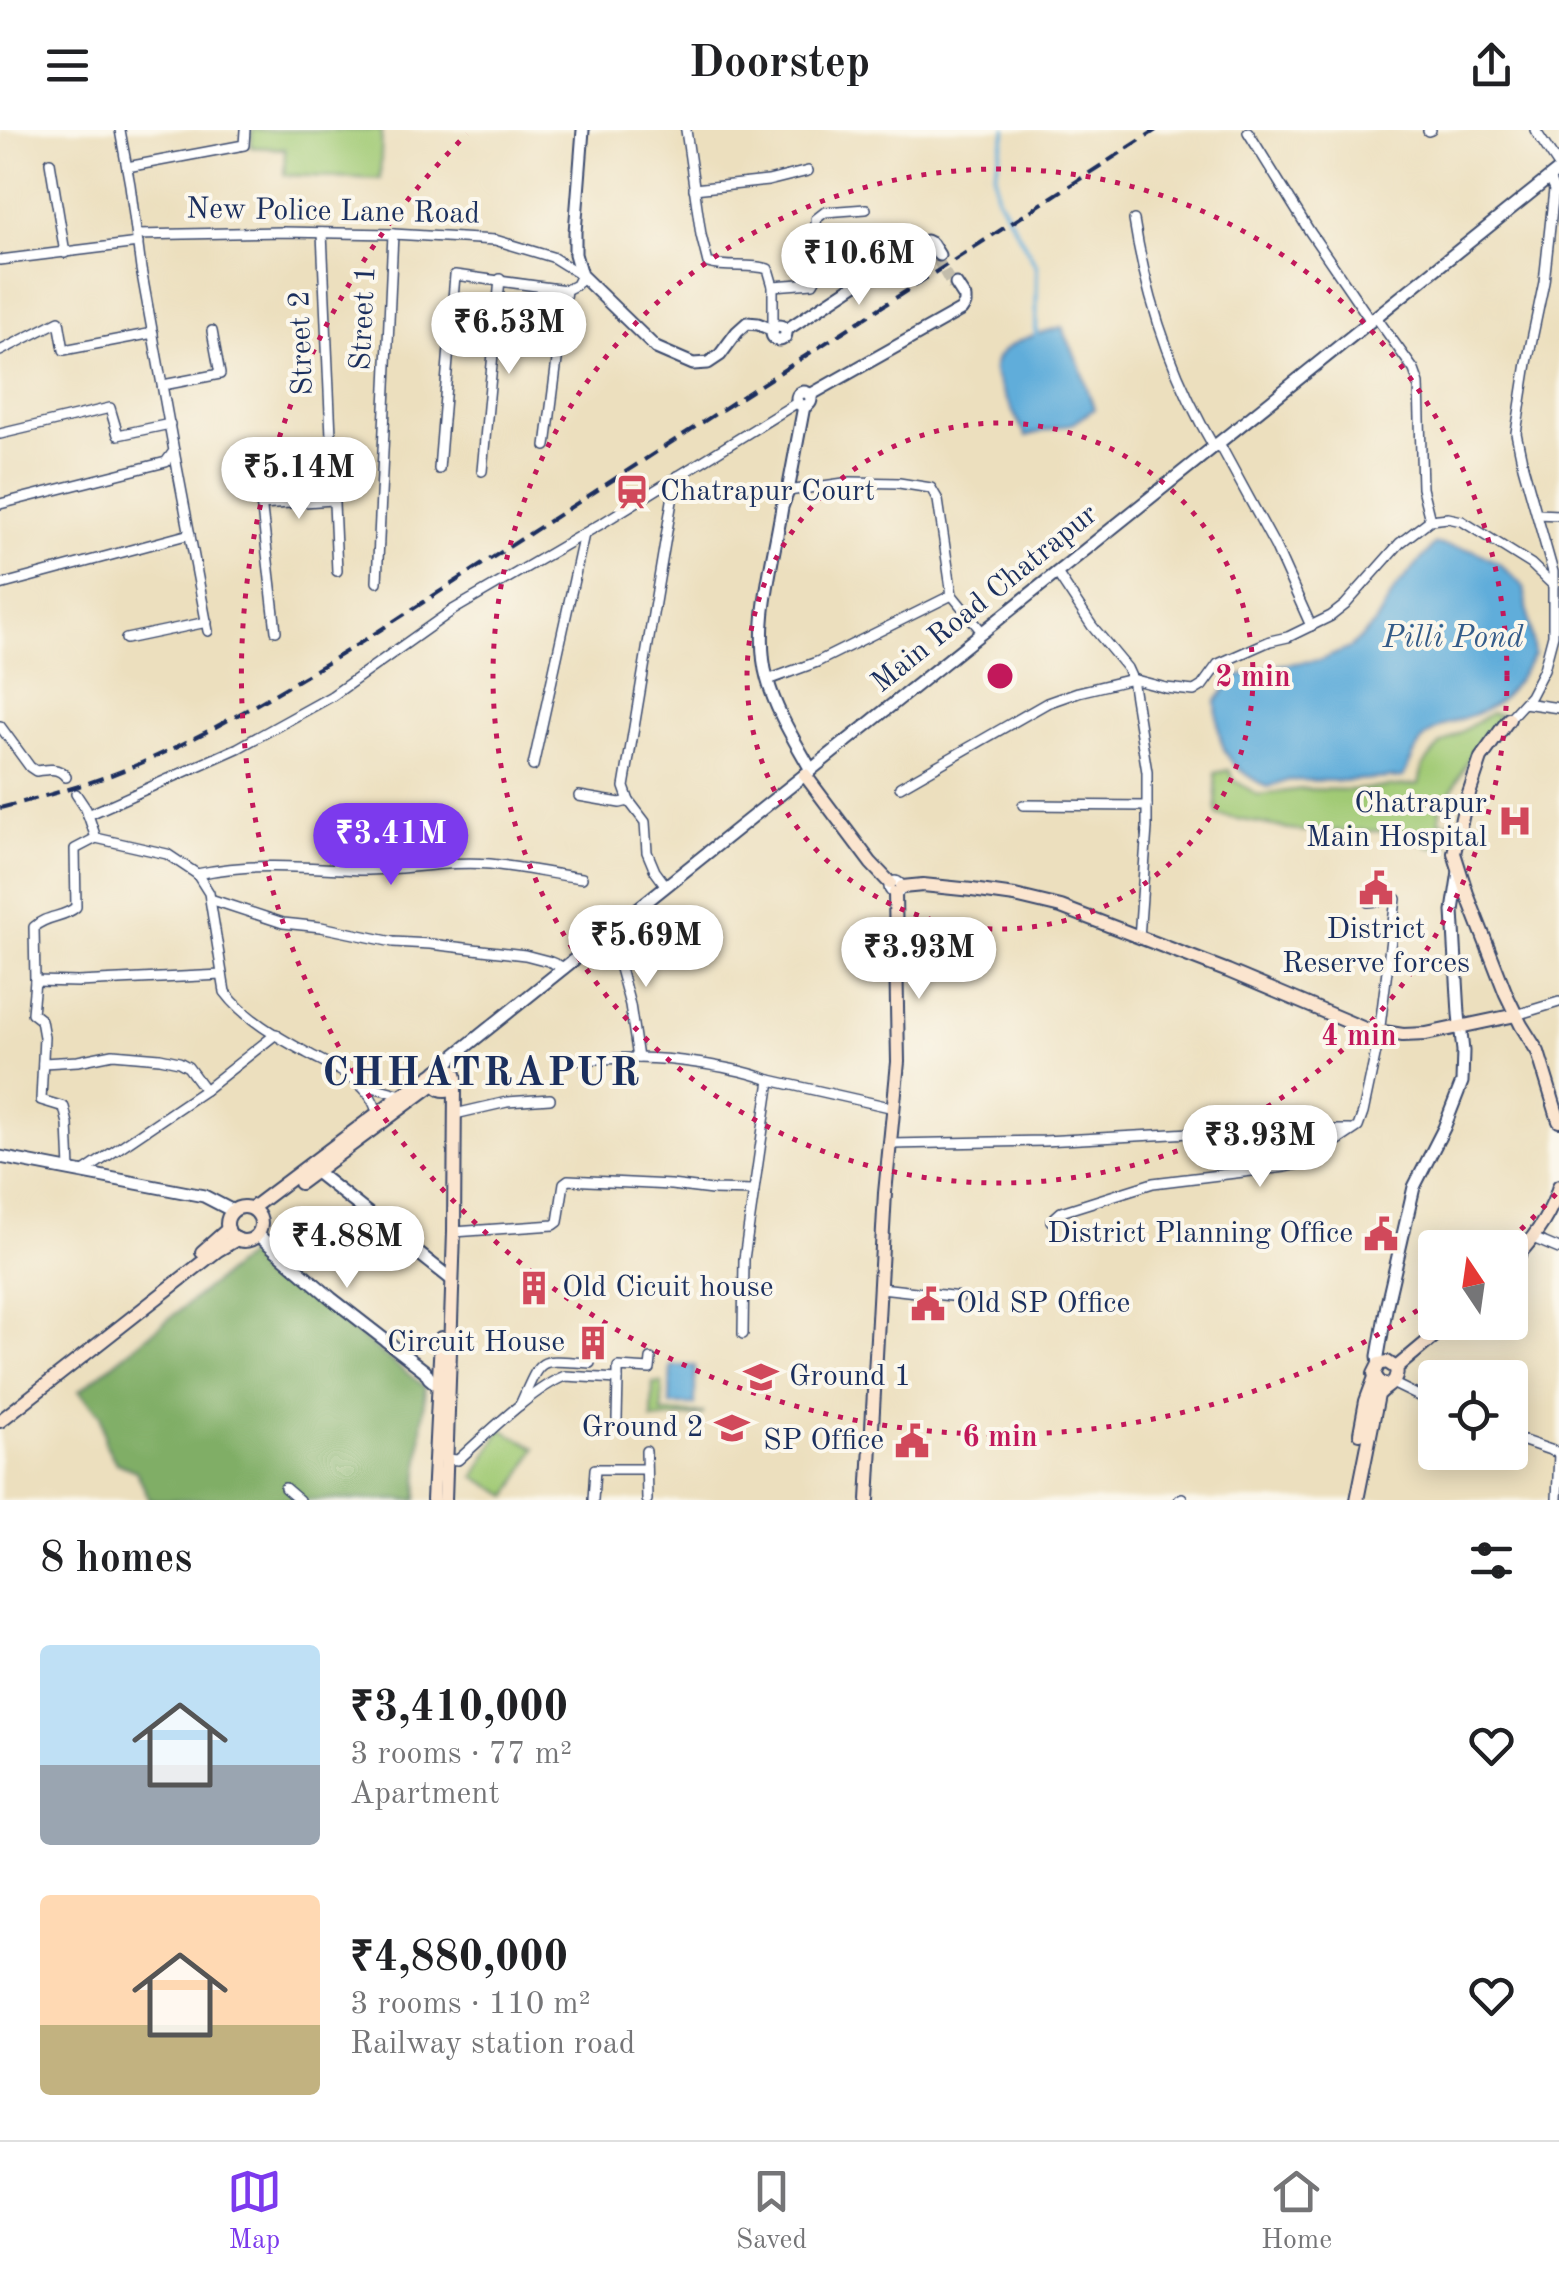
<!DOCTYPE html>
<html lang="en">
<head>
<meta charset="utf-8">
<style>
	:root { --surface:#fff; --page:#f6f6f6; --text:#202124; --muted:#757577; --line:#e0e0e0; --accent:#7c3aed }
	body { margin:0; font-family:"Old Standard TT",serif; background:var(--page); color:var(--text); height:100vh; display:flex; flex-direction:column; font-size:38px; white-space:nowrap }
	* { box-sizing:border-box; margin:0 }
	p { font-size:32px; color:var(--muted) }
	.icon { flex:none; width:55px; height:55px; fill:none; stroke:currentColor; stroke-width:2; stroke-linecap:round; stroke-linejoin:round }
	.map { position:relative; height:1370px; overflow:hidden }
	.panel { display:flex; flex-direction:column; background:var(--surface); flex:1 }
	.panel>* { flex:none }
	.needle { width:65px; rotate:347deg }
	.fabs { position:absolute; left:1418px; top:1100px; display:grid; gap:20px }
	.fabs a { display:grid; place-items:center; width:110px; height:110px; border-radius:10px; background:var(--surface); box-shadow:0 5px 25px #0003; font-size:50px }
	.price { position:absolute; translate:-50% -85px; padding:0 22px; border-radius:35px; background:#fff; color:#222; font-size:32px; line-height:65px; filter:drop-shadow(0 2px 5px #0008) }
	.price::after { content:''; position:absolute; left:50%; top:60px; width:30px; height:22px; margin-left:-15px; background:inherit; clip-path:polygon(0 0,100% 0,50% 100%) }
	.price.on { background:var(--accent); color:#fff }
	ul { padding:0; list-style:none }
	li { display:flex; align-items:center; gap:30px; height:250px; padding:0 40px }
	li span { display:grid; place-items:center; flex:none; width:280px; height:200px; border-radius:10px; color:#555 }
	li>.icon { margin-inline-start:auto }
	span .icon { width:120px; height:120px; fill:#fffc; stroke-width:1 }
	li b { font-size:42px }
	h2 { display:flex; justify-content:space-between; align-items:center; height:120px; padding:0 40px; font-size:42px }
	header { display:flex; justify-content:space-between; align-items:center; height:130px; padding:0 40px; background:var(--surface); font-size:45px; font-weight:700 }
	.tabs { display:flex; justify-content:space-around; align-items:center; height:140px; border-top:2px solid var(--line); background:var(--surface); font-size:28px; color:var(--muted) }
	.tabs a { display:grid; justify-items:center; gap:5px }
	.tabs .on { color:var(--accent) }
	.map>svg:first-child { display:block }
	.green { fill:#a1ca75; stroke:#5e7c6a; stroke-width:2.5 }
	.forest { fill:#80ae66; stroke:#4e6e62; stroke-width:2.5 }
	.water { fill:#61adda; stroke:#3e6e9c; stroke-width:2.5 }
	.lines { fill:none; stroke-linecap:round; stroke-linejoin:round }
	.stream { stroke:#61adda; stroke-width:4 }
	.tertiary-tunnel { stroke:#c2bcab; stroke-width:11; stroke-dasharray:11 5.5; stroke-linecap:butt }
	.minor-casing { stroke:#3a496c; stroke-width:12 }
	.tertiary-casing { stroke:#3a496c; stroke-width:15 }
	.secondary-casing { stroke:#3a496c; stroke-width:16 }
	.minor { stroke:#fff; stroke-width:9 }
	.tertiary { stroke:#fff; stroke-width:11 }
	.secondary { stroke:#fbe5cf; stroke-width:12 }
	.rail { stroke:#1b2f5e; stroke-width:4; stroke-dasharray:15 8; stroke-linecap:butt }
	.ring { fill:none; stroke:#c2185b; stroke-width:5; stroke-dasharray:5 10 }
	.labels { text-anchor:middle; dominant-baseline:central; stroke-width:8; stroke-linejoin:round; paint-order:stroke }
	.street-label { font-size:30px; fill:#1b2f5e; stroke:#fbf7ec }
	.poi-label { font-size:30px; fill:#1b2f5e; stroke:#fbf7ec; text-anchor:end }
	.water-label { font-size:32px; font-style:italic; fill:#345b89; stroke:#fbf7ec }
	.district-label { font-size:40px; font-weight:bold; letter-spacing:2.5px; fill:#1b2f5e; stroke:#fbf7ec }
	.centre { fill:#c2185b; stroke:#fbf7ec; stroke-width:5 }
	.ring-label { font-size:30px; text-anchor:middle; font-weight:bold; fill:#c2185b; stroke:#fbf7ec; stroke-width:8; stroke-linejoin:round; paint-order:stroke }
</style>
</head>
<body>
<header><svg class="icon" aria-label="menu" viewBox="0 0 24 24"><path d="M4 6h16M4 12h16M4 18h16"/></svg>Doorstep<svg class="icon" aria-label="share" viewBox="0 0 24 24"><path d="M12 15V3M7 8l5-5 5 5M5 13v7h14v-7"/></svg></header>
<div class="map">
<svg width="1559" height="1370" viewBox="0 0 1559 1370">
	<rect width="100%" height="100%" fill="#fbf7ec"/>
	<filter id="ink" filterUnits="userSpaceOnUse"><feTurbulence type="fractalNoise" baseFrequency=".01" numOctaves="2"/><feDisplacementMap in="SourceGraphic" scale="20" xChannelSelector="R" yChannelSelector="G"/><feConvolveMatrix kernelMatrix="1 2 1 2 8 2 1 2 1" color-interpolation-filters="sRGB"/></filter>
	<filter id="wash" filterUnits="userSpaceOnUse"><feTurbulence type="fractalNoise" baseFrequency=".0048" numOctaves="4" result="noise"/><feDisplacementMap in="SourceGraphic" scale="40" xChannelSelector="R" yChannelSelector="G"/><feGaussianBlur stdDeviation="2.25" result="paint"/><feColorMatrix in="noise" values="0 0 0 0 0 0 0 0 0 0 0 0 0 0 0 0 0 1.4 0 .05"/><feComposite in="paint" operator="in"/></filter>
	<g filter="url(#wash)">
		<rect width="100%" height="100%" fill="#ecdfbe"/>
		<g class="green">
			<polygon points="252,0 382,0 380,49 284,45 285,19 251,17"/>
			<polygon points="1491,583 1501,585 1472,622 1447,671 1440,672 1440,692 1450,692 1448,717 1429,717 1402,701 1299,701 1217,685 1215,643 1229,640 1234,650 1258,665 1303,659 1355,660 1419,654 1423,636 1440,615"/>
			<polygon points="653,1253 662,1253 662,1283 703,1283 702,1285 652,1290"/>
			<polygon points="501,1299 536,1318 509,1366 475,1347"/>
		</g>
		<polygon class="forest" points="252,1122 425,1257 417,1370 150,1370 136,1341 116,1333 105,1313 101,1285 79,1261"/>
		<g class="water">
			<path d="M 1062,197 L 1079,234 L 1094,279 L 1074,293 L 1026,306 C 1020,294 996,252 994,242 C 991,214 1043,202 1062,197 Z"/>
			<path d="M 1435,414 L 1473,420 L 1500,434 L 1524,457 L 1534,524 C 1524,540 1514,557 1500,570 C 1478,590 1442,587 1422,611 C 1414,621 1409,636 1403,647 L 1340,651 L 1289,650 L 1268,657 C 1224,636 1219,618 1216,572 L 1234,548 L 1271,536 L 1321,530 L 1350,518 L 1375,494 L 1396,458 Z"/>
			<polygon points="671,1236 695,1236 695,1275 670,1275"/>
		</g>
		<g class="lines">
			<polyline class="stream" points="1006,0 995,44 997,66 1037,137 1036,208"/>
		</g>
	</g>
	<g filter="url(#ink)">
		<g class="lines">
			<polyline class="tertiary-tunnel" points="936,127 953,157"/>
			<g class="minor-casing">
				<g id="minor">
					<path d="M 686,0 L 701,105 L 708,133 C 728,139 749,133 768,139 L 773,156 L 773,200"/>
					<polyline points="1535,0 1559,36"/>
					<polyline points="1428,1 1431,0"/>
					<polyline points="1248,2 1310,102 1371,191"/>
					<polyline points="50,32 65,123"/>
					<polyline points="127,37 244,15 245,0"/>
					<polyline points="694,59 768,51 808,41"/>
					<path d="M 1134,90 C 1147,172 1172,246 1214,317"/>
					<polyline points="322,103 337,441"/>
					<polyline points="137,105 283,102 393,104 495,110 552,127 581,145 576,155 566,160 455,145 439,339"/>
					<polyline points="0,130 138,113"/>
					<polyline points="773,156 813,153 818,144 816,89 825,82 866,79"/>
					<polyline points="1376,187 1414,240 1419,254 1422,358 1430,390"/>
					<polyline points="0,221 59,191 64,220 153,203"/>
					<polyline points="163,255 220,244 212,201"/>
					<polyline points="0,304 110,278 118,305 170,294"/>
					<polyline points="1219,313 1275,416 1311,496"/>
					<polyline points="546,316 566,160"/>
					<polyline points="174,321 208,501"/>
					<polyline points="482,341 500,149"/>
					<polyline points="258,345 276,501"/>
					<polyline points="788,361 851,352 899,353 931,358 938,370 952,465 983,503"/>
					<polyline points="0,374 166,332 174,321 141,139 130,55 120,0"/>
					<polyline points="261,375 333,370"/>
					<polyline points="1537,384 1559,385"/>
					<polyline points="1057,443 1092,496 1127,538 1132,549 1147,642 1147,698 1139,808"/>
					<polyline points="377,452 393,104"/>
					<polyline points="0,455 190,404"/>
					<polyline points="126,509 207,492"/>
					<polyline points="768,550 817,532 952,465"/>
					<polyline points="1524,573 1559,578"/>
					<polyline points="1509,589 1530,566 1544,539 1553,505 1553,442 1523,336 1516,303 1527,233 1544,152 1554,60 1549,48"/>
					<path d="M 0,596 L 30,637 L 36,641 C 47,639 59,637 66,647"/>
					<polyline points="533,636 584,404"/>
					<polyline points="900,657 1047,573 1078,562 1132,549 1166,558 1194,561 1202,556 1218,534 1270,511 1288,507 1331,486 1345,475 1400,413 1430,390 1448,388 1462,391 1531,434 1553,455"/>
					<path d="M 76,664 L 86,679 L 96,708 L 167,724 L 197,744 L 209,763 L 225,862 C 245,889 278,907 307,923 C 327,934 352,944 367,962 C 372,968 375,976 378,983"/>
					<polyline points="579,666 620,673 629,671"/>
					<polyline points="1023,675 1147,676"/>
					<polyline points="88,685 238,618 332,566 453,480 604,392 798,272"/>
					<path d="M 197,744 C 250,732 305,737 359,740 C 402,741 447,730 490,734 C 521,737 551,744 582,748"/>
					<circle cx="895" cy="757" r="6"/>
					<polyline points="666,756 655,741 647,722 645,692 629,671 624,657 673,365 678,346"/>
					<polyline points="210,769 283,793 321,797 393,812 430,814 525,825 548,831 565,838"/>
					<polyline points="610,802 630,875 638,928"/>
					<polyline points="35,851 78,852 222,845"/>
					<polyline points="1516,885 1559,872"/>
					<path d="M 558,929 C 584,931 610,928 637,928 C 675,928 735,937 770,950"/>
					<polyline points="43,933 78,931 113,924 160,928 179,932 188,937 205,960"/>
					<polyline points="361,954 402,965"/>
					<polyline points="455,984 507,972 550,969"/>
					<polyline points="891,1014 1044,1011 1246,1000 1350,1000"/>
					<path d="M 70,1040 L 68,994 L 64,977 L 41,970 L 44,907 L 41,890 L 32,883 L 35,851 L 34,797 C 46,785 64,788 76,777 L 75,719 L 96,708"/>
					<polyline points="82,1043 205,960 276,904"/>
					<polyline points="1051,1091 1061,1082 1153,1053 1285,1037 1304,1033 1358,997 1363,983 1378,912 1396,769 1368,772"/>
					<polyline points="454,1102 554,1095 558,1092 564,1053 568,1050 671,1055 712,1060 754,1061"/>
					<polyline points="1533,1108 1559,1119"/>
					<polyline points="881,1158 960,1167"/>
					<polyline points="743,1204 744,1129 770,950 894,978"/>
					<polyline points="1392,1253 1435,1274"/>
					<path d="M 520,1275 C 543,1225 535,1230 590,1233"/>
					<polyline points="617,1289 618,1249"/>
					<polyline points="1510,1306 1559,1323"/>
					<polyline points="646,1321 647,1370"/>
					<path d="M 446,1329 L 458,1330 C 485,1306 533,1258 565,1246 L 618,1249 L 618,1237 L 650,1239 L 651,1229"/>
					<polyline points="285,1358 299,1370"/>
					<polyline points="593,1370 595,1339 646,1339"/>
					<polyline points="1179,1370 1182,1368"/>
					<polyline points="1557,1370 1559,1323"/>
				</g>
			</g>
			<g class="tertiary-casing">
				<g id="tertiary">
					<polyline points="583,0 575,102 575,124 581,145 656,218 693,234 708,233 720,225 737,202 747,193 758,194 773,200"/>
					<circle cx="779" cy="203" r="7"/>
					<polyline points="786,200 918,113 926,111 932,114 939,125"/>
					<circle cx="804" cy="269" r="7"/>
					<polyline points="810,265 961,180 965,174 965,168 956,154"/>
					<path d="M 804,276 L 788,361 L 782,377 C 774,429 753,497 767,548 C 776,582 795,611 811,640"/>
					<polyline points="445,938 454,926 1559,40"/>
					<polyline points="0,1027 204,1066 233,1081"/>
					<polyline points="311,1038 451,1149"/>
					<polyline points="258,1105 331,1168 425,1241 429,1248 442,1259"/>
					<polyline points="1379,1234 1378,1226 1387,1174 1414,1057 1444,998 1462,952 1463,921 1459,884 1453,781 1459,741"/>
				</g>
			</g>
			<g class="secondary-casing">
				<g id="secondary">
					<polyline points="1509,589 1481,628 1464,679 1454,723 1467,764 1506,864 1521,895 1538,922 1559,991"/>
					<polyline points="805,645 871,733 890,753"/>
					<polyline points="902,757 923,755 972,760 1015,766 1061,777 1228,841 1365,899 1403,905 1426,904 1516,885"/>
					<circle cx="445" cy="949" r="11"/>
					<polyline points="300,1053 435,953"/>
					<circle cx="244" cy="1094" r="17"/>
					<polyline points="252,1078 402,965 436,943"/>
					<polyline points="202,1122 228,1099"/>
					<path d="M 1510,1134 C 1531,1112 1551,1086 1559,1056"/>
					<polyline points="1396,1238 1451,1192"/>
					<polyline points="0,1291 218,1120 237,1109"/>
					<polyline points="1360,1303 1366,1271 1375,1247"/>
					<polyline points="433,1370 441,1208"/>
					<polyline points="445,1370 454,1102 455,953"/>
					<polyline points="868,1370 885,1063 898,932 895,763"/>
					<path d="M 1357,1370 L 1378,1265 C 1386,1256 1400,1252 1396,1238 L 1387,1232 L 1379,1234 L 1374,1244 L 1380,1253 L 1387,1255"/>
				</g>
			</g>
			<use href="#minor" class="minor"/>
			<use href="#tertiary" class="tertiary"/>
			<use href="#secondary" class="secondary"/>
			<path class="rail" d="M 0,678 C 47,666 94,653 139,634 C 216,601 288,556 360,513 L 1156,0"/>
		</g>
	</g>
	<g class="ring">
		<circle cx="1000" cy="546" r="253"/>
		<circle cx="1000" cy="546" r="507"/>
		<path d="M1556 1064A760 760 0 0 1 1504 1115M1430 1172A760 760 0 0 1 467 4"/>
	</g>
	<defs>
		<g id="station-bare" transform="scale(2.7)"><path d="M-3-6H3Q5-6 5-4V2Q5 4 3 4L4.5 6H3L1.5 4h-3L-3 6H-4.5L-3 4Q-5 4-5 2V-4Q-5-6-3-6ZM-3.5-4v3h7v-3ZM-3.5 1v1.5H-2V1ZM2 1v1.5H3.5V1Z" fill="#d1495b" stroke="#fbf7ec" stroke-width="2.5" paint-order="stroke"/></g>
		<g id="hospital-bare" transform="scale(2.7)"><path d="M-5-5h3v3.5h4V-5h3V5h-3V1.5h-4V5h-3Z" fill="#d1495b" stroke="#fbf7ec" stroke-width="2.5" paint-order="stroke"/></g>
		<g id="civic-bare" transform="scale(2.7)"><path d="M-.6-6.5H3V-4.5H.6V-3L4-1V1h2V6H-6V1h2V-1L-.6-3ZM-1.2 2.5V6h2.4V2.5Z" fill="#d1495b" stroke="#fbf7ec" stroke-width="2.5" paint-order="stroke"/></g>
		<g id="building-bare" transform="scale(2.7)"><path d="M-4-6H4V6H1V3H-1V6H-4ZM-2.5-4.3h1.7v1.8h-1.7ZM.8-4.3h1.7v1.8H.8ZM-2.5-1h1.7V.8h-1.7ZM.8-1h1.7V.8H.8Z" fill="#d1495b" stroke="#fbf7ec" stroke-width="2.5" paint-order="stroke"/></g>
		<g id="school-bare" transform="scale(2.7)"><path d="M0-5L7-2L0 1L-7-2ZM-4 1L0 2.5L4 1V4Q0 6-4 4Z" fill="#d1495b" stroke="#fbf7ec" stroke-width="2.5" paint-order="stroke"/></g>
	</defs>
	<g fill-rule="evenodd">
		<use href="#station-bare" x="632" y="362"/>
		<use href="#hospital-bare" x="1515" y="691"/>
		<use href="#civic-bare" x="1376" y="758"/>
		<use href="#civic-bare" x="1381" y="1104"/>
		<use href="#building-bare" x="534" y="1158"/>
		<use href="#civic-bare" x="928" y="1174"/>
		<use href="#building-bare" x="593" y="1213"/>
		<use href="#school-bare" x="761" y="1247"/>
		<use href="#school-bare" x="732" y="1298"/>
		<use href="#civic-bare" x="912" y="1311"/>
	</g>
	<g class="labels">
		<g class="street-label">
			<text transform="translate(333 82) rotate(1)">New Police Lane Road</text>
			<text transform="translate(364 188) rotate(-87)">Street 1</text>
			<text transform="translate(302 213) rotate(-92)">Street 2</text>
			<text transform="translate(985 469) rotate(-39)">Main Road Chatrapur</text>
		</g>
		<g class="poi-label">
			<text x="660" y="362" text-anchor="start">Chatrapur Court</text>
			<text x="1487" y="674">Chatrapur<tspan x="1487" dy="34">Main Hospital</tspan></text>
			<text x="1376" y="800" text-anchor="middle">District<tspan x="1376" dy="34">Reserve forces</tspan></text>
			<text x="1353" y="1104">District Planning Office</text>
			<text x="562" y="1158" text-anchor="start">Old Cicuit house</text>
			<text x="956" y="1174" text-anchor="start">Old SP Office</text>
			<text x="565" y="1213">Circuit House</text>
			<text x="789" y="1247" text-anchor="start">Ground 1</text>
			<text x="704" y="1298">Ground 2</text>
			<text x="884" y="1311">SP Office</text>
		</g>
		<g class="water-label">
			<text x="1453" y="509">Pilli Pond</text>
		</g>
		<g class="district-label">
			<text x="482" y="945">CHHATRAPUR</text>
		</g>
	</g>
	<circle cx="1000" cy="546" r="15" class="centre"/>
	<g class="ring-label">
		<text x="1253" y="556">2 min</text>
		<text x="1359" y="915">4 min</text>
		<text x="1000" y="1316">6 min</text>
	</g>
</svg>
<div class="fabs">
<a><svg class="needle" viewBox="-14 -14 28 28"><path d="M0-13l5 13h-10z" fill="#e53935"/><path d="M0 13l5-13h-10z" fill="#757577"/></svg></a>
<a><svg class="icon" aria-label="locate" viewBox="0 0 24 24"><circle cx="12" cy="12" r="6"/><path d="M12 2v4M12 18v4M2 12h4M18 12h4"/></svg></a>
</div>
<b class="price" style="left:859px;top:178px">₹10.6M</b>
<b class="price" style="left:509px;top:247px">₹6.53M</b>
<b class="price" style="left:299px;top:392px">₹5.14M</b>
<b class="price on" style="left:391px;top:758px">₹3.41M</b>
<b class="price" style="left:646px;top:860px">₹5.69M</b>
<b class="price" style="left:919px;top:872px">₹3.93M</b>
<b class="price" style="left:1260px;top:1060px">₹3.93M</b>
<b class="price" style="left:347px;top:1161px">₹4.88M</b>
</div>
<section class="panel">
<h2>8 homes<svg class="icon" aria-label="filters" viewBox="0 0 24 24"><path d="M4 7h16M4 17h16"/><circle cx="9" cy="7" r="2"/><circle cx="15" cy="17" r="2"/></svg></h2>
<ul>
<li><span style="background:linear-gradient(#bfe0f5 60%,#9aa5b1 0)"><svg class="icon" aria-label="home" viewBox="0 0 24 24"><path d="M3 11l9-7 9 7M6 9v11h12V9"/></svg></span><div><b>₹3,410,000</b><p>3 rooms · 77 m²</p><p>Apartment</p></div><svg class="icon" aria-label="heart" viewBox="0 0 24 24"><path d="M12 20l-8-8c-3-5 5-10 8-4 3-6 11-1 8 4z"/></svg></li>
<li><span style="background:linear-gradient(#ffd9b3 65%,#c2b280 0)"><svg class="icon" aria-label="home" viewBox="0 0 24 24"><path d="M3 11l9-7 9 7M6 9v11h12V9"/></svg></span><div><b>₹4,880,000</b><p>3 rooms · 110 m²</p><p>Railway station road</p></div><svg class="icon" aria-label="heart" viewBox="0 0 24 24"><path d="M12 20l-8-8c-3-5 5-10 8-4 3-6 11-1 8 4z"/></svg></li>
</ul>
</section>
<nav class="tabs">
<a class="on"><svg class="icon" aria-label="map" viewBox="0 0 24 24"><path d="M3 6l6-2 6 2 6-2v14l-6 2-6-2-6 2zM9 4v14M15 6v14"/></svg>Map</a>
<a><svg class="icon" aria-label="saved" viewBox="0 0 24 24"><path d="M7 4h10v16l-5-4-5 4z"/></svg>Saved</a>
<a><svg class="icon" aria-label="home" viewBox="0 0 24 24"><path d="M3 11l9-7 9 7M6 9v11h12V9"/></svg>Home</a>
</nav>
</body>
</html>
